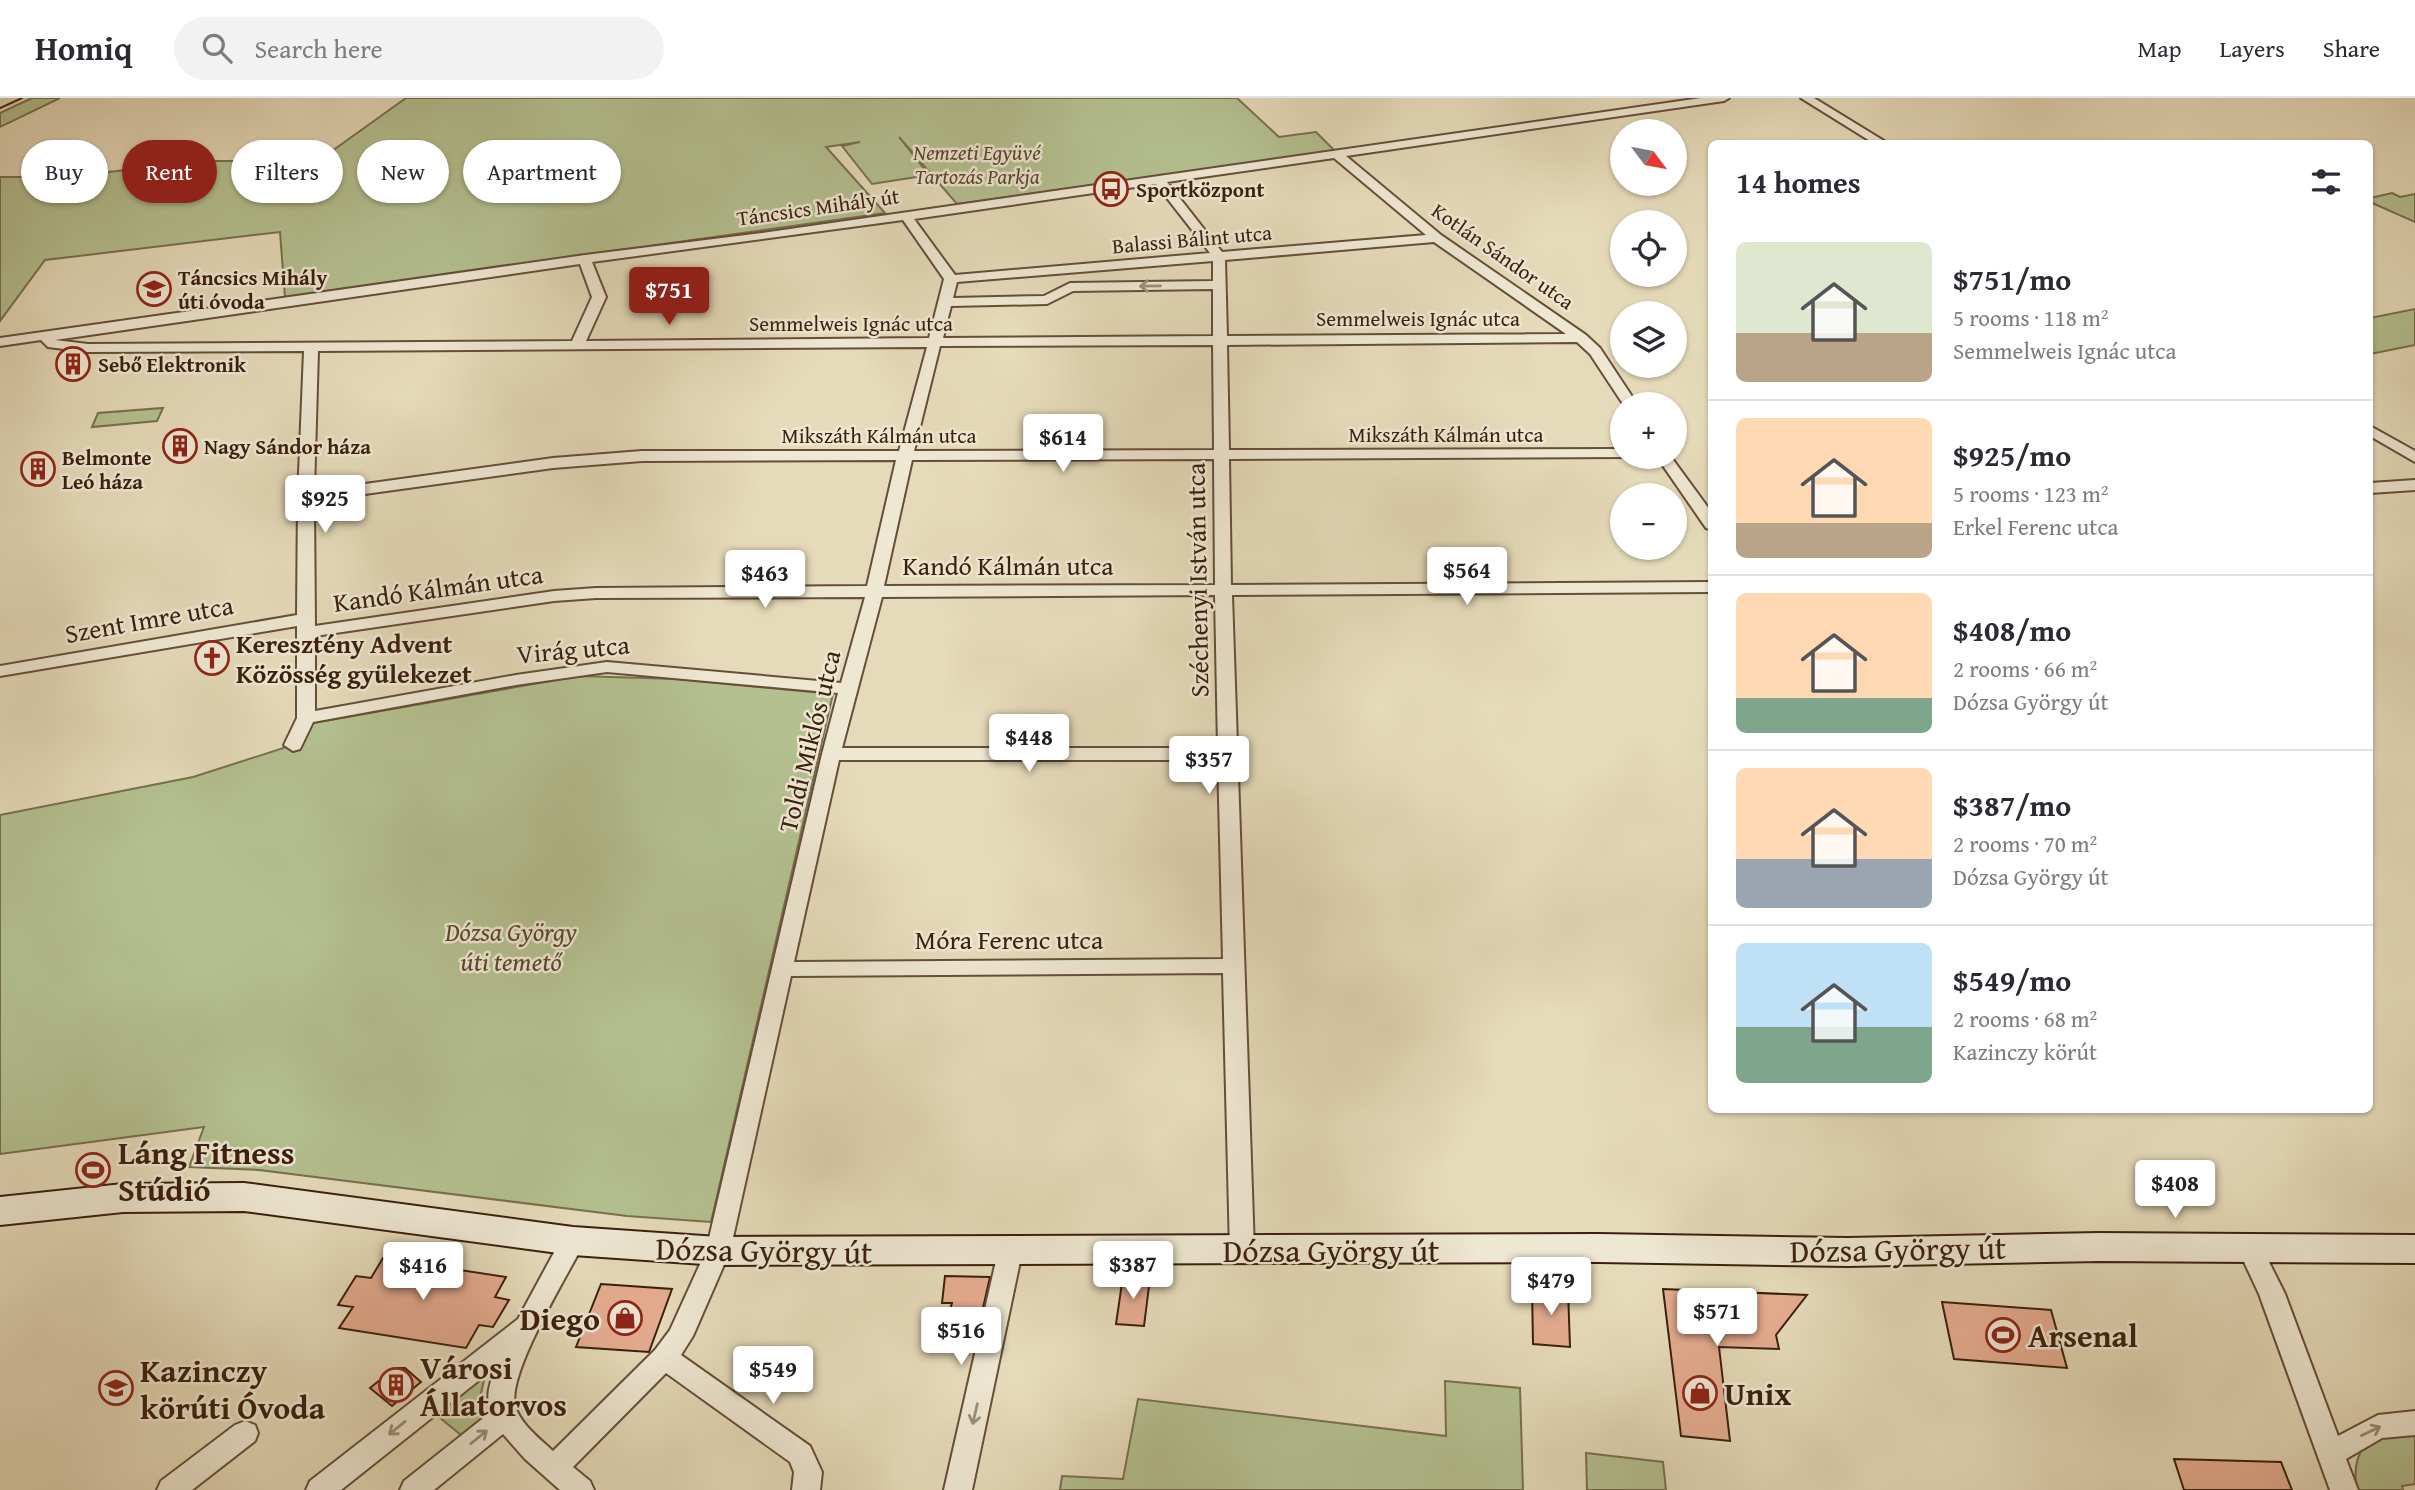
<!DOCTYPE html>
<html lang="en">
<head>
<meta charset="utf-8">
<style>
	:root { --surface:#fff; --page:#f2f2f3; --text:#2b2b33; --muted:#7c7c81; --line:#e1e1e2; --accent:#8f2418 }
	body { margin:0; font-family:"Gentium Book Plus",serif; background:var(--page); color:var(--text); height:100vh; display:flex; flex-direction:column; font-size:26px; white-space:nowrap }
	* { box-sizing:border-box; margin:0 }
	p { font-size:23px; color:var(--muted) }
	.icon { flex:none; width:38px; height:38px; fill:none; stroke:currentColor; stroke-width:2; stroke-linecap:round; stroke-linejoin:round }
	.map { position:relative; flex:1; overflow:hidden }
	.panel { position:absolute; left:1708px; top:42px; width:665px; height:973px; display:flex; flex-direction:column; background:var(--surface); border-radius:10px; box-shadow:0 2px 5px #0004 }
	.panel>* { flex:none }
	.guide { position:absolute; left:21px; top:42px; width:665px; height:63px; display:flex; gap:14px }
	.needle { width:46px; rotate:122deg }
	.controls { position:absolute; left:1610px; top:21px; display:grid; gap:14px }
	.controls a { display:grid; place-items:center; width:77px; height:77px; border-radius:50%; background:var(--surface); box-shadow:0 2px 5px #0004; font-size:35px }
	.price { position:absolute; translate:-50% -60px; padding:0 16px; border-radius:7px; background:#fff; color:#222; font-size:23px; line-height:46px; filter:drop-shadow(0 2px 4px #0008) }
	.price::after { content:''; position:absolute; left:50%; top:42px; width:21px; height:16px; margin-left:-10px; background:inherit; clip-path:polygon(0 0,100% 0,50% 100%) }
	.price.on { background:var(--accent); color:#fff }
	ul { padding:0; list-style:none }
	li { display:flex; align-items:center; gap:21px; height:175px; padding:0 28px }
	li+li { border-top:2px solid var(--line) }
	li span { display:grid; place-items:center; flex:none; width:196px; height:140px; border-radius:10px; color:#555 }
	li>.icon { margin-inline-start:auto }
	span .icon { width:84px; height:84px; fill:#fffc; stroke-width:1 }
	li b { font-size:30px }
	h2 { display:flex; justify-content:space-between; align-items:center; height:84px; padding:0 28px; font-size:30px }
	.tag { padding:0 24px; border-radius:32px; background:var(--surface); box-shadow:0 2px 5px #0004; font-size:24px; line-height:63px }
	.tag.on { background:var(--accent); color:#fff }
	header { display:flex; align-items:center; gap:42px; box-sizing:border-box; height:98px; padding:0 35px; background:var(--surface); border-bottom:2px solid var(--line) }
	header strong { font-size:33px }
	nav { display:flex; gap:38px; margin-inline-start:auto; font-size:24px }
	.search { width:490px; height:63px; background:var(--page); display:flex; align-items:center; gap:18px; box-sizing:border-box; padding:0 24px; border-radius:38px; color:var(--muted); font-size:26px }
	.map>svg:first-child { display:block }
	.green { fill:#b4c090; stroke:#787050; stroke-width:2 }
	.building { fill:#e5ac90; stroke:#3b1f0f; stroke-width:2 }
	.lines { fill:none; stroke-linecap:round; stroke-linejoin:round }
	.minor-casing { stroke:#664e3a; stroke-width:4 }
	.secondary-casing { stroke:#3b1f0f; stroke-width:4 }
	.minor { fill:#eee7d2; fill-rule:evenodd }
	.secondary { fill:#eee7d2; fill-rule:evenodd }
	.tram { stroke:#3b1f0f; stroke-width:2 }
	.oneway { stroke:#9d8d7a }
	.labels { text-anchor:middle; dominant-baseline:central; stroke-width:5; stroke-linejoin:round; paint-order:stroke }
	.far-park-label { font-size:21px; font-style:italic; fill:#59472f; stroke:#eee7d2 }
	.far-poi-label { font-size:21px; font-weight:bold; fill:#3b1f0f; stroke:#eee7d2; text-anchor:start }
	.far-street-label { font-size:21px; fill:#3b1f0f; stroke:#eee7d2 }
	.street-label { font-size:26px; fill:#3b1f0f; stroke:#eee7d2 }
	.poi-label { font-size:26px; font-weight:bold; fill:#3b1f0f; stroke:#eee7d2; text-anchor:start }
	.park-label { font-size:26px; font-style:italic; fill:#59472f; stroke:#eee7d2 }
	.near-poi-label { font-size:32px; font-weight:bold; fill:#3b1f0f; stroke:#eee7d2; text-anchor:start }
	.near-street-label { font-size:32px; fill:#3b1f0f; stroke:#eee7d2 }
</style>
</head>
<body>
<header>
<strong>Homiq</strong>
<div class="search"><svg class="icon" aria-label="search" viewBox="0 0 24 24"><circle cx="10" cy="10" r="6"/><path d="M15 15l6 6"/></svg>Search here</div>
<nav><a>Map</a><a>Layers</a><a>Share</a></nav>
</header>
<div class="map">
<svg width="2415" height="1392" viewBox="0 0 2415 1392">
	<rect width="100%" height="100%" fill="#e5dab9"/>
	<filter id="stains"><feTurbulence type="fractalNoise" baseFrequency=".00286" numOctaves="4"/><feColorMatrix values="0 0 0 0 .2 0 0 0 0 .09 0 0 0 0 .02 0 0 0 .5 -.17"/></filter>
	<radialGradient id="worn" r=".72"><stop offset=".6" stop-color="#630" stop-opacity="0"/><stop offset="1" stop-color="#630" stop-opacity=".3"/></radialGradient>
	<g class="green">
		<polygon points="32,0 60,0 0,29 0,15"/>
		<polygon points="406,0 1237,0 1279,39 1316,34 1335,53 957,106 899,39 929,77 872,86 842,48 860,44 826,49 885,115 285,199 280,134 45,162 0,223 0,79 64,79 206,63 318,63"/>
		<polygon points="2392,95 2400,99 2415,96 2415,124 2370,104 2370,100"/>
		<polygon points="2415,211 2415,247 2370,256 2370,220"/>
		<polygon points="163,310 157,323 92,329 98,315"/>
		<polygon points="579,578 676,581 833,596 711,1124 627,1118 259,1072 189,1069 204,1029 0,1056 0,717 193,679 299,645 313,625"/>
		<polygon points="480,1280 484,1282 480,1300 482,1320 461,1337 434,1315"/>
		<polygon points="1445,1283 1520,1290 1523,1392 1060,1392 1062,1378 1123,1381 1138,1301 1446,1338"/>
		<path d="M 2415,1331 L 2415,1386 L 2402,1388 L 2403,1392 L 2357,1392 C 2353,1373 2356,1348 2376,1338 C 2387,1333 2403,1333 2415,1331 Z"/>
		<polygon points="1586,1355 1663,1364 1666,1392 1587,1392"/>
	</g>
	<g class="building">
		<polygon points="411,1157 445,1162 440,1169 506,1179 495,1199 509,1202 493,1229 479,1227 466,1250 339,1230 353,1209 338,1207 356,1178 371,1180 383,1160 406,1164"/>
		<polygon points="945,1178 990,1179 974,1250 939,1248 952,1205 942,1205"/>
		<polygon points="1123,1178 1150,1180 1144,1228 1116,1226"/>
		<polygon points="601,1186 672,1191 649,1254 576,1249"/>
		<polygon points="1532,1189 1568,1192 1570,1249 1533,1246"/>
		<polygon points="1663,1191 1807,1197 1776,1237 1779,1251 1719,1249 1730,1343 1681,1338"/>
		<polygon points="1942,1204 2051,1212 2067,1270 1954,1261"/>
		<polygon points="395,1270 405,1270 421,1284 392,1308 370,1290"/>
		<polygon points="2174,1361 2281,1364 2292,1392 2184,1392"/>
	</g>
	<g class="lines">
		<g class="minor-casing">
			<g id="minor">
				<path d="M 1701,0 L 1729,0 L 1724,3 L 1346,58 L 1441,137 L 1586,237 L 1600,250 L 1637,306 L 1623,306 L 1590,256 L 1577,244 L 1227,247 L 1229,352 L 1622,351 L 1622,359 L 1628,359 L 1229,361 L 1231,487 L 1712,484 L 1712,494 L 1232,497 L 1254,1152 L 1251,1159 L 1242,1162 L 1233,1159 L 1230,1152 L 1223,875 L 791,878 L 730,1153 L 693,1238 L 681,1257 L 810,1348 L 822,1374 L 820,1392 L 792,1392 L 794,1374 L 790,1364 L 666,1275 L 573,1369 L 590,1383 L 594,1392 L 560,1392 L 525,1361 L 503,1336 L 434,1392 L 400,1392 L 404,1383 L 491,1314 C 485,1298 490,1283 497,1268 L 341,1392 L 306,1392 L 310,1383 L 518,1221 L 564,1136 L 573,1133 L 582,1136 L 585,1143 C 569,1175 507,1275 515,1307 C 519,1325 540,1341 553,1353 L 655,1252 L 670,1232 L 706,1153 L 822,656 L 838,595 L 607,574 L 516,587 L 313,624 L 300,651 L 293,653 L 284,647 L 297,620 L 297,528 L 0,578 L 0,568 L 297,517 L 298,399 L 304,253 L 88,254 L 48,249 L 41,242 L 0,248 L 0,240 L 585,157 L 769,134 ZM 1334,60 L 1426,137 L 1222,154 L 1167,84 ZM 1156,86 L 1210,155 L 955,177 L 914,121 ZM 903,122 L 944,181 L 929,240 L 586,243 L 606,199 L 592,164 ZM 1434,144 L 1566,236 L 1227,238 L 1225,162 ZM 1213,163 L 1213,183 L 1070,185 L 1044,198 L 953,200 L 957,184 ZM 580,166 L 592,199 L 572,243 L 88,246 L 55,242 ZM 1213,191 L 1213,238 L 943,240 L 951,208 L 1047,206 L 1073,193 ZM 1213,247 L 1214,352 L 914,353 L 940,248 ZM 927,249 L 899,353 L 642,353 L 553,360 L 314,393 L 318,253 ZM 1214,361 L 1215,487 L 884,488 L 912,362 ZM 896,362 L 867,488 L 596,490 L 554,493 L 315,528 L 314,403 L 553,370 L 642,363 ZM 1215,497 L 1218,650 L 842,650 L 882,499 ZM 865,499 L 841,585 L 607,564 L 516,577 L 315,613 L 315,538 L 554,503 L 596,500 ZM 839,662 L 1218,662 L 1223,861 L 794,864 Z"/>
				<polygon points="1801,0 1814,0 1889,46 1875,46"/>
				<polygon points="2370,328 2415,353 2415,364 2370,338"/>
				<polygon points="1657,359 1671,359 1712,415 1712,432 1706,430"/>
				<polygon points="2415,382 2415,392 2370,395 2370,385"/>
				<polygon points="2250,1141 2259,1144 2285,1196 2338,1338 2378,1317 2415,1313 2415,1337 2382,1340 2346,1361 2358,1392 2330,1392 2259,1196 2238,1151 2241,1144"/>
				<polygon points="1010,1144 1019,1147 1022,1154 972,1392 944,1392 998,1154 1001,1147"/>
				<polygon points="245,1323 255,1327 258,1335 255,1343 192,1392 157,1392 161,1383 235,1327"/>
			</g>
		</g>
		<g class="secondary-casing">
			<polygon id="secondary" points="244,1085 573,1129 718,1139 1598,1136 1848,1140 2099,1135 2415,1137 2415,1165 2099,1163 1848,1168 1598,1164 718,1167 573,1157 244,1113 123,1114 0,1127 0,1099 123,1086"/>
		</g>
		<use href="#minor" class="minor"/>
		<use href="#secondary" class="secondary"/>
		<polyline class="tram" points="0,10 22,0"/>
	</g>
	<defs><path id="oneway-shaft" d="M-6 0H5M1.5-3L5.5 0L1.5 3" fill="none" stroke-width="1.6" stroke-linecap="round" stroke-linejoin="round" transform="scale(1.75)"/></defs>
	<g class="oneway">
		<use href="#oneway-shaft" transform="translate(1150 188) rotate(179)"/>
		<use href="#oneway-shaft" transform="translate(975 1316) rotate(103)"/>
		<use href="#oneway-shaft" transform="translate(397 1330) rotate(141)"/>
		<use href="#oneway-shaft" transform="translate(2371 1333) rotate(-25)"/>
		<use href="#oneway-shaft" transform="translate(479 1339) rotate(-39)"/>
	</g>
	<defs>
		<g id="bus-ring" transform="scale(1.75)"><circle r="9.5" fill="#eee7d2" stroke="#8f2418" stroke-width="1.5"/><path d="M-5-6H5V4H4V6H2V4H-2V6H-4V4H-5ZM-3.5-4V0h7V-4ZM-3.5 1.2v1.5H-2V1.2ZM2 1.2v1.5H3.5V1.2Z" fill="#8f2418"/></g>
		<g id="school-ring" transform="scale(1.75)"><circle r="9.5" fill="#eee7d2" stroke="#8f2418" stroke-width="1.5"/><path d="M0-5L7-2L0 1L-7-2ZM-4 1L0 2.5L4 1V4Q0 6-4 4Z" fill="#8f2418"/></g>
		<g id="building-ring" transform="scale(1.75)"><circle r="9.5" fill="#eee7d2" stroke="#8f2418" stroke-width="1.5"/><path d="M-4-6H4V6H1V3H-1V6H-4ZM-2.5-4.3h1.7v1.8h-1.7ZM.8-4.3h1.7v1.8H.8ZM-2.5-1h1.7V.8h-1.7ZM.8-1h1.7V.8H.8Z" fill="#8f2418"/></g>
		<g id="church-ring" transform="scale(1.75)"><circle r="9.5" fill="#eee7d2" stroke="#8f2418" stroke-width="1.5"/><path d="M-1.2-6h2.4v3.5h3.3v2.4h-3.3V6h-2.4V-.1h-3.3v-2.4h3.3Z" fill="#8f2418"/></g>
		<g id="stadium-ring" transform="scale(1.75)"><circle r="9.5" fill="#eee7d2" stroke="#8f2418" stroke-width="1.5"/><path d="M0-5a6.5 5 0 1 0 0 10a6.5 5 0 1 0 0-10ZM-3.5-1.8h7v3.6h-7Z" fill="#8f2418"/></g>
		<g id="shop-ring" transform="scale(1.75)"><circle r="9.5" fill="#eee7d2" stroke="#8f2418" stroke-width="1.5"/><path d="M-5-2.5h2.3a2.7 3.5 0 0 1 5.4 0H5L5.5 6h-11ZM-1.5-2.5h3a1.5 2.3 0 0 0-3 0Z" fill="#8f2418"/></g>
	</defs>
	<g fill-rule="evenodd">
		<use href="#bus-ring" x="1111" y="91"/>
		<use href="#school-ring" x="154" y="191"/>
		<use href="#building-ring" x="73" y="266"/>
		<use href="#building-ring" x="180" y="348"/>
		<use href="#building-ring" x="38" y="371"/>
		<use href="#church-ring" x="212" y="560"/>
		<use href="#stadium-ring" x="93" y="1072"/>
		<use href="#shop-ring" x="625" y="1220"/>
		<use href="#stadium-ring" x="2003" y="1237"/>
		<use href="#building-ring" x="396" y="1287"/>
		<use href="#school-ring" x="116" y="1290"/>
		<use href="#shop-ring" x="1700" y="1295"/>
	</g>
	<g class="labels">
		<g class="far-park-label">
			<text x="977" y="54">Nemzeti Együvé<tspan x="977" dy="24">Tartozás Parkja</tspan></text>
		</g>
		<g class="far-poi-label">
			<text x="1136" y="91">Sportközpont</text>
			<text x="178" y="179">Táncsics Mihály<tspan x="178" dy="24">úti óvoda</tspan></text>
			<text x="98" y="266">Sebő Elektronik</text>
			<text x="204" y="348">Nagy Sándor háza</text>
			<text x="62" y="359">Belmonte<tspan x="62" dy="24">Leó háza</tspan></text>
		</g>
		<g class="far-street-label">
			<text transform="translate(818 109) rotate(-8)">Táncsics Mihály út</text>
			<text transform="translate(1192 141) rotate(-5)">Balassi Bálint utca</text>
			<text transform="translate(1503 158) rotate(35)">Kotlán Sándor utca</text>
			<text x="1418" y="220">Semmelweis Ignác utca</text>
			<text x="851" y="225">Semmelweis Ignác utca</text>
			<text x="1446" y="336">Mikszáth Kálmán utca</text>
			<text x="879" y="337">Mikszáth Kálmán utca</text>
		</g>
		<g class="street-label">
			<text x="1008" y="467">Kandó Kálmán utca</text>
			<text transform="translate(1197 482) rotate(-91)">Széchenyi István utca</text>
			<text transform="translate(438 490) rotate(-8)">Kandó Kálmán utca</text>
			<text transform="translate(149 521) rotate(-10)">Szent Imre utca</text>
			<text transform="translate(573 551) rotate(-5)">Virág utca</text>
			<text transform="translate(809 643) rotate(-76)">Toldi Miklós utca</text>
			<text x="1009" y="841">Móra Ferenc utca</text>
		</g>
		<g class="poi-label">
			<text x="236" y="545">Keresztény Advent<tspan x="236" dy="30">Közösség gyülekezet</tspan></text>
		</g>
		<g class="park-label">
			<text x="511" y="833">Dózsa György<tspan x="511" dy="30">úti temető</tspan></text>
		</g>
		<g class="near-poi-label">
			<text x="118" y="1054">Láng Fitness<tspan x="118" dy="37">Stúdió</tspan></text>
			<text x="600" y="1220" text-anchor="end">Diego</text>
			<text x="2028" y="1237">Arsenal</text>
			<text x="420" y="1269">Városi<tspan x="420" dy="37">Állatorvos</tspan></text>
			<text x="140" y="1272">Kazinczy<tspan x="140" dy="37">körúti Óvoda</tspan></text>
			<text x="1724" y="1295">Unix</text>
		</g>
		<g class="near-street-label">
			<text transform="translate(1898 1151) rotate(-1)">Dózsa György út</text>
			<text transform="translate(764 1152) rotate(1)">Dózsa György út</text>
			<text x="1331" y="1152">Dózsa György út</text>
		</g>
	</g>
	<rect width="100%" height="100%" filter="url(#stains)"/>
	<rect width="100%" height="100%" fill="url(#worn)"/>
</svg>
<div class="controls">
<a><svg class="needle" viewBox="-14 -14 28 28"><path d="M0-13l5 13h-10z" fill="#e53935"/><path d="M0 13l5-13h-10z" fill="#7c7c81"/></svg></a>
<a><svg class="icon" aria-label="locate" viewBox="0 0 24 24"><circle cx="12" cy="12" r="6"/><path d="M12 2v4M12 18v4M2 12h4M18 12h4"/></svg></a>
<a><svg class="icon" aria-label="layers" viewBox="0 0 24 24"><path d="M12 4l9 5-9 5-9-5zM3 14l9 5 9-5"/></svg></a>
<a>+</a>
<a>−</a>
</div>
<b class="price on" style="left:669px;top:229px">$751</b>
<b class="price" style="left:1063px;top:376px">$614</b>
<b class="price" style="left:325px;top:437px">$925</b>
<b class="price" style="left:1467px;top:509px">$564</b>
<b class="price" style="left:765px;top:512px">$463</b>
<b class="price" style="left:1029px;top:676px">$448</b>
<b class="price" style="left:1209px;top:698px">$357</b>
<b class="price" style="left:2175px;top:1122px">$408</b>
<b class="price" style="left:1133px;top:1203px">$387</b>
<b class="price" style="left:423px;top:1204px">$416</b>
<b class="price" style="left:1551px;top:1219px">$479</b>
<b class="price" style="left:1717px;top:1250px">$571</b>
<b class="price" style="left:961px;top:1269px">$516</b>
<b class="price" style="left:773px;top:1308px">$549</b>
<div class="guide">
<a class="tag">Buy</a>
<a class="tag on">Rent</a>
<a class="tag">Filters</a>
<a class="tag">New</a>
<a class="tag">Apartment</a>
</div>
<section class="panel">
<h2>14 homes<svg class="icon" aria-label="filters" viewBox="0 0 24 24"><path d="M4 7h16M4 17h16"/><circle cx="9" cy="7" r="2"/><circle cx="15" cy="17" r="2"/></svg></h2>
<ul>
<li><span style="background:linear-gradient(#dfe7d0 65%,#b9a48a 0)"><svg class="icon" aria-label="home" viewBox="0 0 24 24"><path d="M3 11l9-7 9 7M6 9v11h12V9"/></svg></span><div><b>$751/mo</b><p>5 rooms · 118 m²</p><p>Semmelweis Ignác utca</p></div></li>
<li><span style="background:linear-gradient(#ffd9b3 75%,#b9a48a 0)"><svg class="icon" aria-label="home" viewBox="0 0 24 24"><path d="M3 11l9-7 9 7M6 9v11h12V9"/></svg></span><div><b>$925/mo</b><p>5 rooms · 123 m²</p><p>Erkel Ferenc utca</p></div></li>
<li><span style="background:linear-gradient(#ffd9b3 75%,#7fa58c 0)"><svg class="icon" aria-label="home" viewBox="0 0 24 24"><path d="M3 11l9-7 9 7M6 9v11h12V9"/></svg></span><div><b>$408/mo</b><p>2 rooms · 66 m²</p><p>Dózsa György út</p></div></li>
<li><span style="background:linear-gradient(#ffd9b3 65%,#9aa5b1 0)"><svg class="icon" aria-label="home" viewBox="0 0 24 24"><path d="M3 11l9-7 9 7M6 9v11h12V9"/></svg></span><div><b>$387/mo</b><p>2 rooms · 70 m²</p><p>Dózsa György út</p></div></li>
<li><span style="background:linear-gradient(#bfe0f5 60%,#7fa58c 0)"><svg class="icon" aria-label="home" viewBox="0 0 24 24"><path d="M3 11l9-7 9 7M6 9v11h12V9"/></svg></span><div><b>$549/mo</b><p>2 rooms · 68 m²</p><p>Kazinczy körút</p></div></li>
</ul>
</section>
</div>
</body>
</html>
